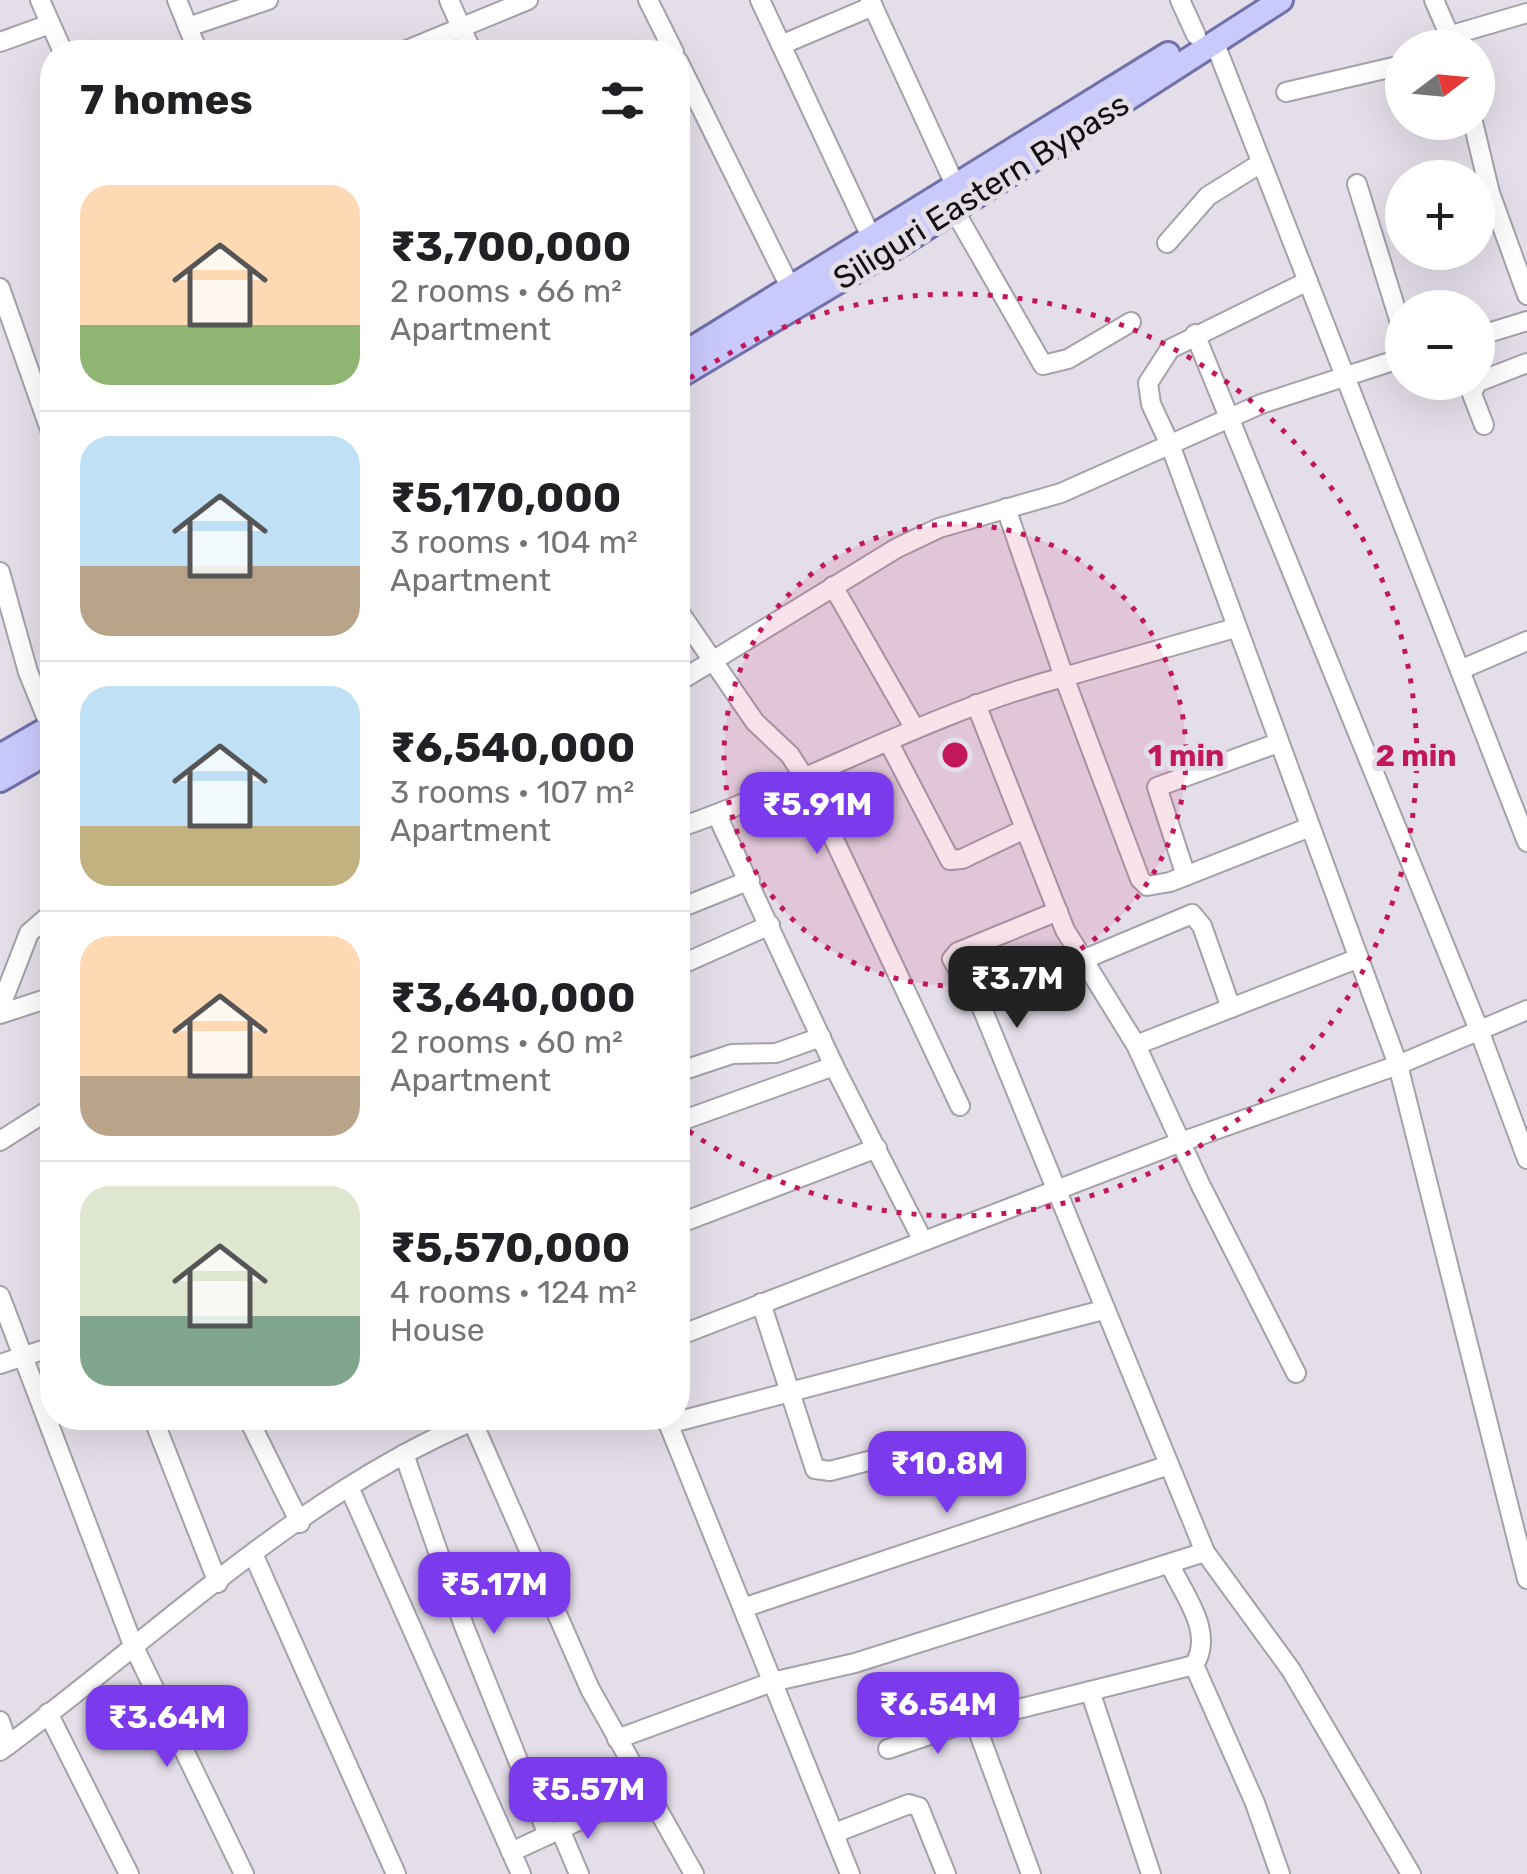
<!DOCTYPE html>
<html lang="en">
<head>
<meta charset="utf-8">
<style>
	:root { --surface:#fff; --page:#f2f2f2; --text:#202124; --muted:#757577; --line:#e0e0e0; --accent:#7c3aed }
	body { margin:0; font-family:Rubik,sans-serif; background:var(--page); color:var(--text); height:100vh; display:flex; flex-direction:column; font-size:38px; white-space:nowrap }
	* { box-sizing:border-box; margin:0 }
	p { font-size:32px; color:var(--muted) }
	.icon { flex:none; width:55px; height:55px; fill:none; stroke:currentColor; stroke-width:2; stroke-linecap:round; stroke-linejoin:round }
	.map { position:relative; flex:1; overflow:hidden }
	.side { position:absolute; left:40px; top:40px; width:650px; height:1390px; display:flex; flex-direction:column; background:var(--surface); border-radius:40px; box-shadow:0 10px 40px #0002 }
	.side>* { flex:none }
	.needle { width:65px; rotate:74deg }
	.fabs { position:absolute; left:1385px; top:30px; display:grid; gap:20px }
	.fabs a { display:grid; place-items:center; width:110px; height:110px; border-radius:50%; background:var(--surface); box-shadow:0 10px 40px #0002; font-size:50px }
	.price { position:absolute; translate:-50% -85px; padding:0 22px; border-radius:20px; background:var(--accent); color:#fff; font-size:32px; line-height:65px; filter:drop-shadow(0 2px 5px #0008) }
	.price::after { content:''; position:absolute; left:50%; top:60px; width:30px; height:22px; margin-left:-15px; background:inherit; clip-path:polygon(0 0,100% 0,50% 100%) }
	.price.current { background:#222; color:#fff }
	ul { padding:0; list-style:none }
	li { display:flex; align-items:center; gap:30px; height:250px; padding:0 40px }
	li+li { border-top:2px solid var(--line) }
	li span { display:grid; place-items:center; flex:none; width:280px; height:200px; border-radius:30px; color:#555 }
	li>.icon { margin-inline-start:auto }
	span .icon { width:120px; height:120px; fill:#fffc; stroke-width:1 }
	li b { font-size:42px }
	h2 { display:flex; justify-content:space-between; align-items:center; height:120px; padding:0 40px; font-size:42px }
	.map>svg:first-child { display:block }
	.lines { fill:none; stroke-linecap:round; stroke-linejoin:round }
	.minor-casing { stroke:#a6a0ab; stroke-width:22 }
	.major-casing { stroke:#7170a8; stroke-width:28 }
	.minor { stroke:#fff; stroke-width:18 }
	.major { stroke:#c9c9fc; stroke-width:22 }
	.ring { fill:none; stroke:#c2185b; stroke-width:5; stroke-dasharray:5 10 }
	.labels { text-anchor:middle; dominant-baseline:central; stroke-width:10; stroke-linejoin:round; paint-order:stroke }
	.street-label { font-size:32px; fill:#100e11; stroke:#e4dee9 }
	.centre { fill:#c2185b; stroke:#e4dee9; stroke-width:5 }
	.ring-label { font-size:30px; text-anchor:middle; font-weight:bold; fill:#c2185b; stroke:#e4dee9; stroke-width:10; stroke-linejoin:round; paint-order:stroke }
</style>
</head>
<body>
<div class="map">
<svg width="1527" height="1874" viewBox="0 0 1527 1874">
	<rect width="100%" height="100%" fill="#e4dee9"/>
	<g class="lines">
		<g class="minor-casing">
			<g id="minor">
				<polyline points="40,0 63,52"/>
				<polyline points="177,0 198,52"/>
				<polyline points="449,0 472,52"/>
				<polyline points="648,0 674,52"/>
				<polyline points="760,0 872,239"/>
				<polyline points="870,0 956,187"/>
				<polyline points="1180,0 1196,35"/>
				<polyline points="1434,0 1455,48"/>
				<polyline points="188,27 268,0"/>
				<polyline points="1452,35 1527,13"/>
				<polyline points="1214,41 1527,842"/>
				<polyline points="0,42 50,24"/>
				<polyline points="781,45 873,6"/>
				<polyline points="402,52 528,0"/>
				<polyline points="678,61 791,289"/>
				<polyline points="1286,92 1402,65"/>
				<polyline points="1473,122 1490,193 1527,295"/>
				<polyline points="1357,184 1402,329"/>
				<polyline points="954,210 1043,365 1068,359 1131,322"/>
				<polyline points="1167,243 1208,196 1261,163"/>
				<polyline points="1308,281 1170,349 1148,383 1151,404 1171,447 1398,1065 1527,1579"/>
				<polyline points="0,288 52,435"/>
				<polyline points="1195,334 1479,1030 1527,1159"/>
				<polyline points="1478,336 1527,321"/>
				<polyline points="1477,382 1472,394 1484,425"/>
				<polyline points="1478,382 1527,363"/>
				<polyline points="1006,508 1064,677 1235,628"/>
				<polyline points="0,572 28,672 52,731"/>
				<polyline points="833,586 915,729"/>
				<polyline points="678,610 755,722 790,755 806,780 960,1106"/>
				<polyline points="1460,670 1527,641"/>
				<polyline points="678,682 897,548 939,528 1061,493 1261,404 1402,358"/>
				<polyline points="976,704 1065,930 1136,1045 1200,1184 1296,1373"/>
				<polyline points="888,741 950,860 962,859 1025,829"/>
				<polyline points="717,815 834,1066 923,1241"/>
				<path d="M 678,828 C 809,783 930,712 1064,677 L 1140,879 L 1147,886 L 1170,882 L 1310,827"/>
				<polyline points="1186,876 1157,787 1278,743"/>
				<polyline points="678,909 750,880"/>
				<polyline points="1080,961 1192,914 1202,926 1231,1008"/>
				<polyline points="678,966 770,925"/>
				<polyline points="0,1008 29,933 52,913"/>
				<polyline points="0,1014 52,997"/>
				<polyline points="1136,1045 1359,958"/>
				<polyline points="678,1072 732,1054 776,1053 821,1037"/>
				<polyline points="678,1122 834,1066"/>
				<polyline points="0,1141 52,1108"/>
				<polyline points="678,1224 877,1148"/>
				<polyline points="0,1296 133,1645 244,1874"/>
				<polyline points="761,1303 815,1469 830,1471 907,1451"/>
				<polyline points="678,1336 1181,1142 1398,1065 1527,1010"/>
				<polyline points="0,1364 52,1347"/>
				<polyline points="153,1418 218,1583"/>
				<polyline points="248,1418 300,1523"/>
				<polyline points="471,1418 590,1689 694,1874"/>
				<polyline points="666,1418 850,1874"/>
				<polyline points="668,1424 1103,1310"/>
				<polyline points="404,1454 464,1626 548,1835"/>
				<polyline points="349,1487 521,1874"/>
				<polyline points="1205,1552 1291,1670 1411,1874"/>
				<polyline points="254,1556 396,1874"/>
				<path d="M 1170,1565 C 1184,1595 1215,1633 1194,1665 L 1255,1803 L 1280,1874"/>
				<polyline points="743,1608 1166,1466"/>
				<polyline points="1090,1691 1151,1874"/>
				<polyline points="48,1713 129,1874"/>
				<polyline points="0,1721 8,1745"/>
				<polyline points="617,1739 772,1682 855,1663 1205,1552 982,1008 952,959 958,952 1058,911"/>
				<polyline points="888,1749 974,1720"/>
				<path d="M 0,1751 C 154,1638 302,1491 480,1418"/>
				<polyline points="560,1829 579,1874"/>
				<polyline points="835,1833 909,1804 919,1807 946,1874"/>
				<polyline points="511,1852 645,1790"/>
				<polyline points="1031,1874 974,1720 1194,1665"/>
			</g>
		</g>
		<g class="major-casing">
			<g id="major">
				<polyline points="678,357 1168,54"/>
				<polyline points="678,377 903,243 1281,0"/>
				<polyline points="0,756 52,726"/>
				<polyline points="0,780 52,750"/>
			</g>
		</g>
		<use href="#minor" class="minor"/>
		<use href="#major" class="major"/>
	</g>
	<circle cx="955" cy="755" r="231" fill="#c2185b" fill-opacity=".12"/>
	<g class="ring">
		<circle cx="955" cy="755" r="231"/>
		<path d="M678 387A461 461 0 1 1 678 1123"/>
	</g>
	<g class="labels">
		<g class="street-label">
			<text transform="translate(981 191) rotate(-32)">Siliguri Eastern Bypass</text>
		</g>
	</g>
	<circle cx="955" cy="755" r="15" class="centre"/>
	<g class="ring-label">
		<text x="1186" y="766">1 min</text>
		<text x="1416" y="766">2 min</text>
	</g>
</svg>
<div class="fabs">
<a><svg class="needle" viewBox="-14 -14 28 28"><path d="M0-13l5 13h-10z" fill="#e53935"/><path d="M0 13l5-13h-10z" fill="#757577"/></svg></a>
<a>+</a>
<a>−</a>
</div>
<b class="price" style="left:817px;top:857px">₹5.91M</b>
<b class="price current" style="left:1017px;top:1031px">₹3.7M</b>
<b class="price" style="left:947px;top:1516px">₹10.8M</b>
<b class="price" style="left:494px;top:1637px">₹5.17M</b>
<b class="price" style="left:938px;top:1757px">₹6.54M</b>
<b class="price" style="left:167px;top:1770px">₹3.64M</b>
<b class="price" style="left:588px;top:1842px">₹5.57M</b>
<section class="side">
<h2>7 homes<svg class="icon" aria-label="filters" viewBox="0 0 24 24"><path d="M4 7h16M4 17h16"/><circle cx="9" cy="7" r="2"/><circle cx="15" cy="17" r="2"/></svg></h2>
<ul>
<li><span style="background:linear-gradient(#ffd9b3 70%,#8fb573 0)"><svg class="icon" aria-label="home" viewBox="0 0 24 24"><path d="M3 11l9-7 9 7M6 9v11h12V9"/></svg></span><div><b>₹3,700,000</b><p>2 rooms · 66 m²</p><p>Apartment</p></div></li>
<li><span style="background:linear-gradient(#bfe0f5 65%,#b9a48a 0)"><svg class="icon" aria-label="home" viewBox="0 0 24 24"><path d="M3 11l9-7 9 7M6 9v11h12V9"/></svg></span><div><b>₹5,170,000</b><p>3 rooms · 104 m²</p><p>Apartment</p></div></li>
<li><span style="background:linear-gradient(#bfe0f5 70%,#c2b280 0)"><svg class="icon" aria-label="home" viewBox="0 0 24 24"><path d="M3 11l9-7 9 7M6 9v11h12V9"/></svg></span><div><b>₹6,540,000</b><p>3 rooms · 107 m²</p><p>Apartment</p></div></li>
<li><span style="background:linear-gradient(#ffd9b3 70%,#b9a48a 0)"><svg class="icon" aria-label="home" viewBox="0 0 24 24"><path d="M3 11l9-7 9 7M6 9v11h12V9"/></svg></span><div><b>₹3,640,000</b><p>2 rooms · 60 m²</p><p>Apartment</p></div></li>
<li><span style="background:linear-gradient(#dfe7d0 65%,#7fa58c 0)"><svg class="icon" aria-label="home" viewBox="0 0 24 24"><path d="M3 11l9-7 9 7M6 9v11h12V9"/></svg></span><div><b>₹5,570,000</b><p>4 rooms · 124 m²</p><p>House</p></div></li>
</ul>
</section>
</div>
</body>
</html>
